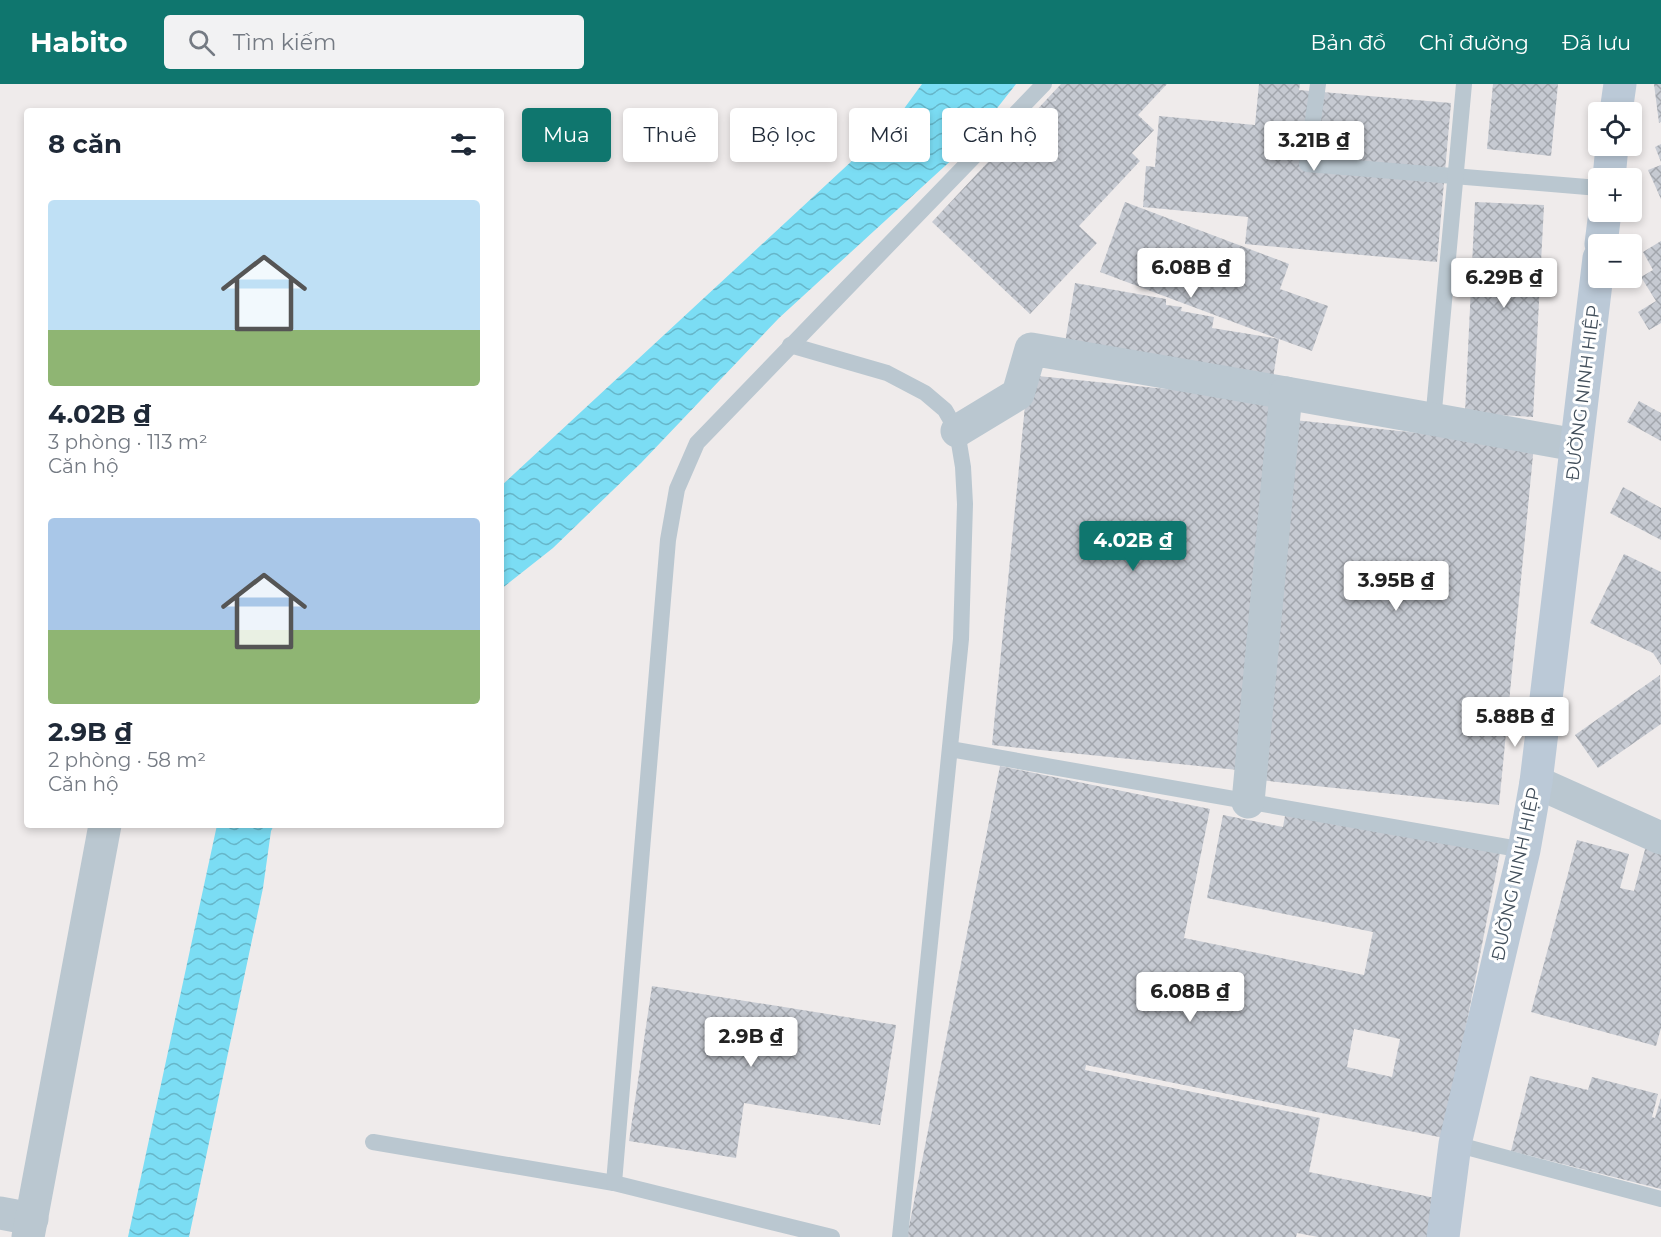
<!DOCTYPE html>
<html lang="vi">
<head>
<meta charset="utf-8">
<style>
	:root { --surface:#fff; --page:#f2f2f3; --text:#1f2937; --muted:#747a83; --accent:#0f766e }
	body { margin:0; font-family:Montserrat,sans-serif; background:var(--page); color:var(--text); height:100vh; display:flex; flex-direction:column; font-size:22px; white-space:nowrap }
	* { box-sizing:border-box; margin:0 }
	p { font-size:20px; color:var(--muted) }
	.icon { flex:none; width:33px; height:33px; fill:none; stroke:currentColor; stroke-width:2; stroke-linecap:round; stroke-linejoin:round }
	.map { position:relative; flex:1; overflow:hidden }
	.details { position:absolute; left:24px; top:24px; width:480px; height:720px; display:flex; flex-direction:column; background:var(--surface); border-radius:6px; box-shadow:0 3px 9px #0003 }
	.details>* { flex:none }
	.banner { position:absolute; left:522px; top:24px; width:570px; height:54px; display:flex; gap:12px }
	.buttons { position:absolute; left:1588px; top:18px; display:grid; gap:12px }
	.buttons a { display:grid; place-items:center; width:54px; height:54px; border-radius:6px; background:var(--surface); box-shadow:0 3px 9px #0003; font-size:30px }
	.price { position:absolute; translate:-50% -51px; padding:0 14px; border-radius:6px; background:#fff; color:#222; font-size:20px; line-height:39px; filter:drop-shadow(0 2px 3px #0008) }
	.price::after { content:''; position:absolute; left:50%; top:36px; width:18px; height:14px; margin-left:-9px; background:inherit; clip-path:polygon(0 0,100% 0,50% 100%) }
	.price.on { background:var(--accent); color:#fff }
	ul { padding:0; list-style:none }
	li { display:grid; align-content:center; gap:12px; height:318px; padding:0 24px }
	li span { display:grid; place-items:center; height:186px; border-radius:6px; color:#555 }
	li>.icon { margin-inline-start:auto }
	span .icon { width:108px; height:108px; fill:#fffc; stroke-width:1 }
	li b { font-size:26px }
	h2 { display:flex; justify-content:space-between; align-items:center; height:72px; padding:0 24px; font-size:26px }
	.chip { padding:0 21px; border-radius:6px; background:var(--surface); box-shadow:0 3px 9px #0003; font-size:21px; line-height:54px }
	.chip.on { background:var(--accent); color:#fff }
	header { display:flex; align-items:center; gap:36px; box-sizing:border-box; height:84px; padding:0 30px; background:var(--accent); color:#fff }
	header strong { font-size:28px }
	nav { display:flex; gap:33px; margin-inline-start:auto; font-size:21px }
	.search { width:420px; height:54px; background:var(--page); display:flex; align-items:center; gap:15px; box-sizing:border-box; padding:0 21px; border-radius:6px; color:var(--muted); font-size:22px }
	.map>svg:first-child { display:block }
	.water { fill:url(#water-waves) }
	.building { fill:url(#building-cross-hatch); fill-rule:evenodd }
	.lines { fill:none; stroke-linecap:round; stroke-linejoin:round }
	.service { stroke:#bac7d0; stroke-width:16 }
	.minor { stroke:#bac7d0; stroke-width:33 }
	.secondary { stroke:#bbc9d7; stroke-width:33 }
	.labels { text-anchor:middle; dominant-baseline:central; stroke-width:6; stroke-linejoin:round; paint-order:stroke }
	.street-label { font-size:18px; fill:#424f5b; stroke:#fff }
</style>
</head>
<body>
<header>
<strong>Habito</strong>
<div class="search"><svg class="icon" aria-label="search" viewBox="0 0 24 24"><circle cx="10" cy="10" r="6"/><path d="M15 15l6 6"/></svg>Tìm kiếm</div>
<nav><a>Bản đồ</a><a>Chỉ đường</a><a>Đã lưu</a></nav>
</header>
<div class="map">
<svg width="1661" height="1153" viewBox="0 0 1661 1153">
	<defs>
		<pattern id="water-waves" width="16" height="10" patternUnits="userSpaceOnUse" patternTransform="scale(1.5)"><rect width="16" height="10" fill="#7bddf4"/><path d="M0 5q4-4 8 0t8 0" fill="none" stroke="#66b6c9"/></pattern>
		<pattern id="building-cross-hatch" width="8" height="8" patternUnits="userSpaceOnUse" patternTransform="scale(1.5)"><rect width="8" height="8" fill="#c6cad2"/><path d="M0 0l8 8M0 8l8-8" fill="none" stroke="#a2a6ad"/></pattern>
	</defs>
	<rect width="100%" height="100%" fill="#efebeb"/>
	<g class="water">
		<polygon points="922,0 1016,0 969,60 779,234 641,379 553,464 501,505 501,402 895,37"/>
		<polygon points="217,741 274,741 271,747 263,804 189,1153 128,1153"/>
	</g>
	<g class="building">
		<polygon points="1061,0 1167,0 1138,31 1154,46 1132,69 1140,77 1079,142 1097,159 1030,230 932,138"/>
		<polygon points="1259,0 1300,0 1299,6 1451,19 1437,178 1245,160 1248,133 1143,123 1146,82 1155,83 1159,32 1255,41"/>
		<polygon points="1493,0 1558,0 1551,72 1487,65"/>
		<polygon points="1654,0 1661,0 1661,38 1659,39"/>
		<polygon points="1661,60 1661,78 1655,63"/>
		<polygon points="1661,81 1661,115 1648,86"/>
		<polygon points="1125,118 1289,180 1280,205 1328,222 1312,267 1279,255 1273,294 1065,259 1075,199 1166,215 1166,221 1182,223 1181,227 1214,233 1212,244 1279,255 1100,188"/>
		<polygon points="1475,118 1544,121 1533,333 1465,329"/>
		<polygon points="1661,157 1661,239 1649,246 1638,228 1656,217 1641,193 1653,186 1643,168"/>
		<polygon points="1028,291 1274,316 1238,686 992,661"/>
		<polygon points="1639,317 1661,329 1661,357 1627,338"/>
		<polygon points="1294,336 1534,361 1499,721 1259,696"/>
		<polygon points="1623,403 1661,424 1661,456 1610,429"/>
		<polygon points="1624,470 1661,488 1661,581 1653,569 1590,539"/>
		<polygon points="1660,591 1661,640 1598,684 1575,651"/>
		<path d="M 1000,682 L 1210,725 L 1184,854 L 1364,891 L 1373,848 L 1207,814 L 1223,731 L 1283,743 L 1286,726 L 1500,769 L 1444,1054 L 1086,981 L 1085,986 L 1320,1034 L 1309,1088 L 1435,1114 L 1427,1153 L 1318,1153 L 1297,1149 L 1296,1153 L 907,1153 ZM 1354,945 L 1400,955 L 1392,993 L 1347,983 Z"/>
		<polygon points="1648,754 1661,758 1661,944 1656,962 1531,928 1577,756 1629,770 1620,804 1634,807"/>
		<polygon points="652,902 896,941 880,1041 744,1019 736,1074 629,1057"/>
		<polygon points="1530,992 1588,1006 1592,993 1658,1010 1652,1033 1655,1034 1661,1014 1661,1105 1511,1067"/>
	</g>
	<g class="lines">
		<g class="service">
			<polyline points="1318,0 1307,80 1599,104"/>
			<polyline points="790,261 887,289 925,309 945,326 957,347 963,383 965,420 961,555 900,1153"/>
			<polyline points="1433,337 1464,0"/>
			<polyline points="950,665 1524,766"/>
			<polyline points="373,1058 614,1099"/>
			<polyline points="1455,1060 1661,1115"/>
			<polyline points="832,1153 614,1099 668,456 677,405 697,359 1044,0"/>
		</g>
		<g class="minor">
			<polyline points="957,347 1018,310 1031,265 1286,309"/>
			<polyline points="1536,698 1661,754"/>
			<polyline points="1248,718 1286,309 1576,361"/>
			<polyline points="0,1129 32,1135"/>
			<polyline points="28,1153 105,741"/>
		</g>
		<g class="secondary">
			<polyline points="1616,28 1620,0"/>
			<polyline points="1609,94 1612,62"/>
			<polyline points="1601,160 1605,128"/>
			<polyline points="1443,1153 1455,1060 1524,766 1536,698 1599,174"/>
		</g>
	</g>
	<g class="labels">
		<g class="street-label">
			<text transform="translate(1583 309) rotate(-83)">ĐƯỜNG NINH HIỆP</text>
			<text transform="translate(1516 790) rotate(-78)">ĐƯỜNG NINH HIỆP</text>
		</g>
	</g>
</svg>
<div class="buttons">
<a><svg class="icon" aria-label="locate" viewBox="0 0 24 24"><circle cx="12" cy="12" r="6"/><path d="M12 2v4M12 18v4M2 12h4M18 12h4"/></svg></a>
<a>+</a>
<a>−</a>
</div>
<b class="price" style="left:1314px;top:88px">3.21B ₫</b>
<b class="price" style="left:1191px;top:215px">6.08B ₫</b>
<b class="price" style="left:1504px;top:225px">6.29B ₫</b>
<b class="price on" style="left:1133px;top:488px">4.02B ₫</b>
<b class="price" style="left:1396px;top:528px">3.95B ₫</b>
<b class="price" style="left:1515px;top:664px">5.88B ₫</b>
<b class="price" style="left:1190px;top:939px">6.08B ₫</b>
<b class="price" style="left:751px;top:984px">2.9B ₫</b>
<div class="banner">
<a class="chip on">Mua</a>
<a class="chip">Thuê</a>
<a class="chip">Bộ lọc</a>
<a class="chip">Mới</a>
<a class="chip">Căn hộ</a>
</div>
<section class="details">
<h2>8 căn<svg class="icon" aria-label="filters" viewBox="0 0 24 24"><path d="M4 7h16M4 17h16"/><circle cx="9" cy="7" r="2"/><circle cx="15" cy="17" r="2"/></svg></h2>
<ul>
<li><span style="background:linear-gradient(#bfe0f5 70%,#8fb573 0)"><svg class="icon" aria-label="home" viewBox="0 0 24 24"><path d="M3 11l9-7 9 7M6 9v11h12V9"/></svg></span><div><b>4.02B ₫</b><p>3 phòng · 113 m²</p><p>Căn hộ</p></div></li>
<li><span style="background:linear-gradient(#a9c7e8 60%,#8fb573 0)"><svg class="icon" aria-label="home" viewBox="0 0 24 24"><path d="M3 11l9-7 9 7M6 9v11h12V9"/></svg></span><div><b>2.9B ₫</b><p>2 phòng · 58 m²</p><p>Căn hộ</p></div></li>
</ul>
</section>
</div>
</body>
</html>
